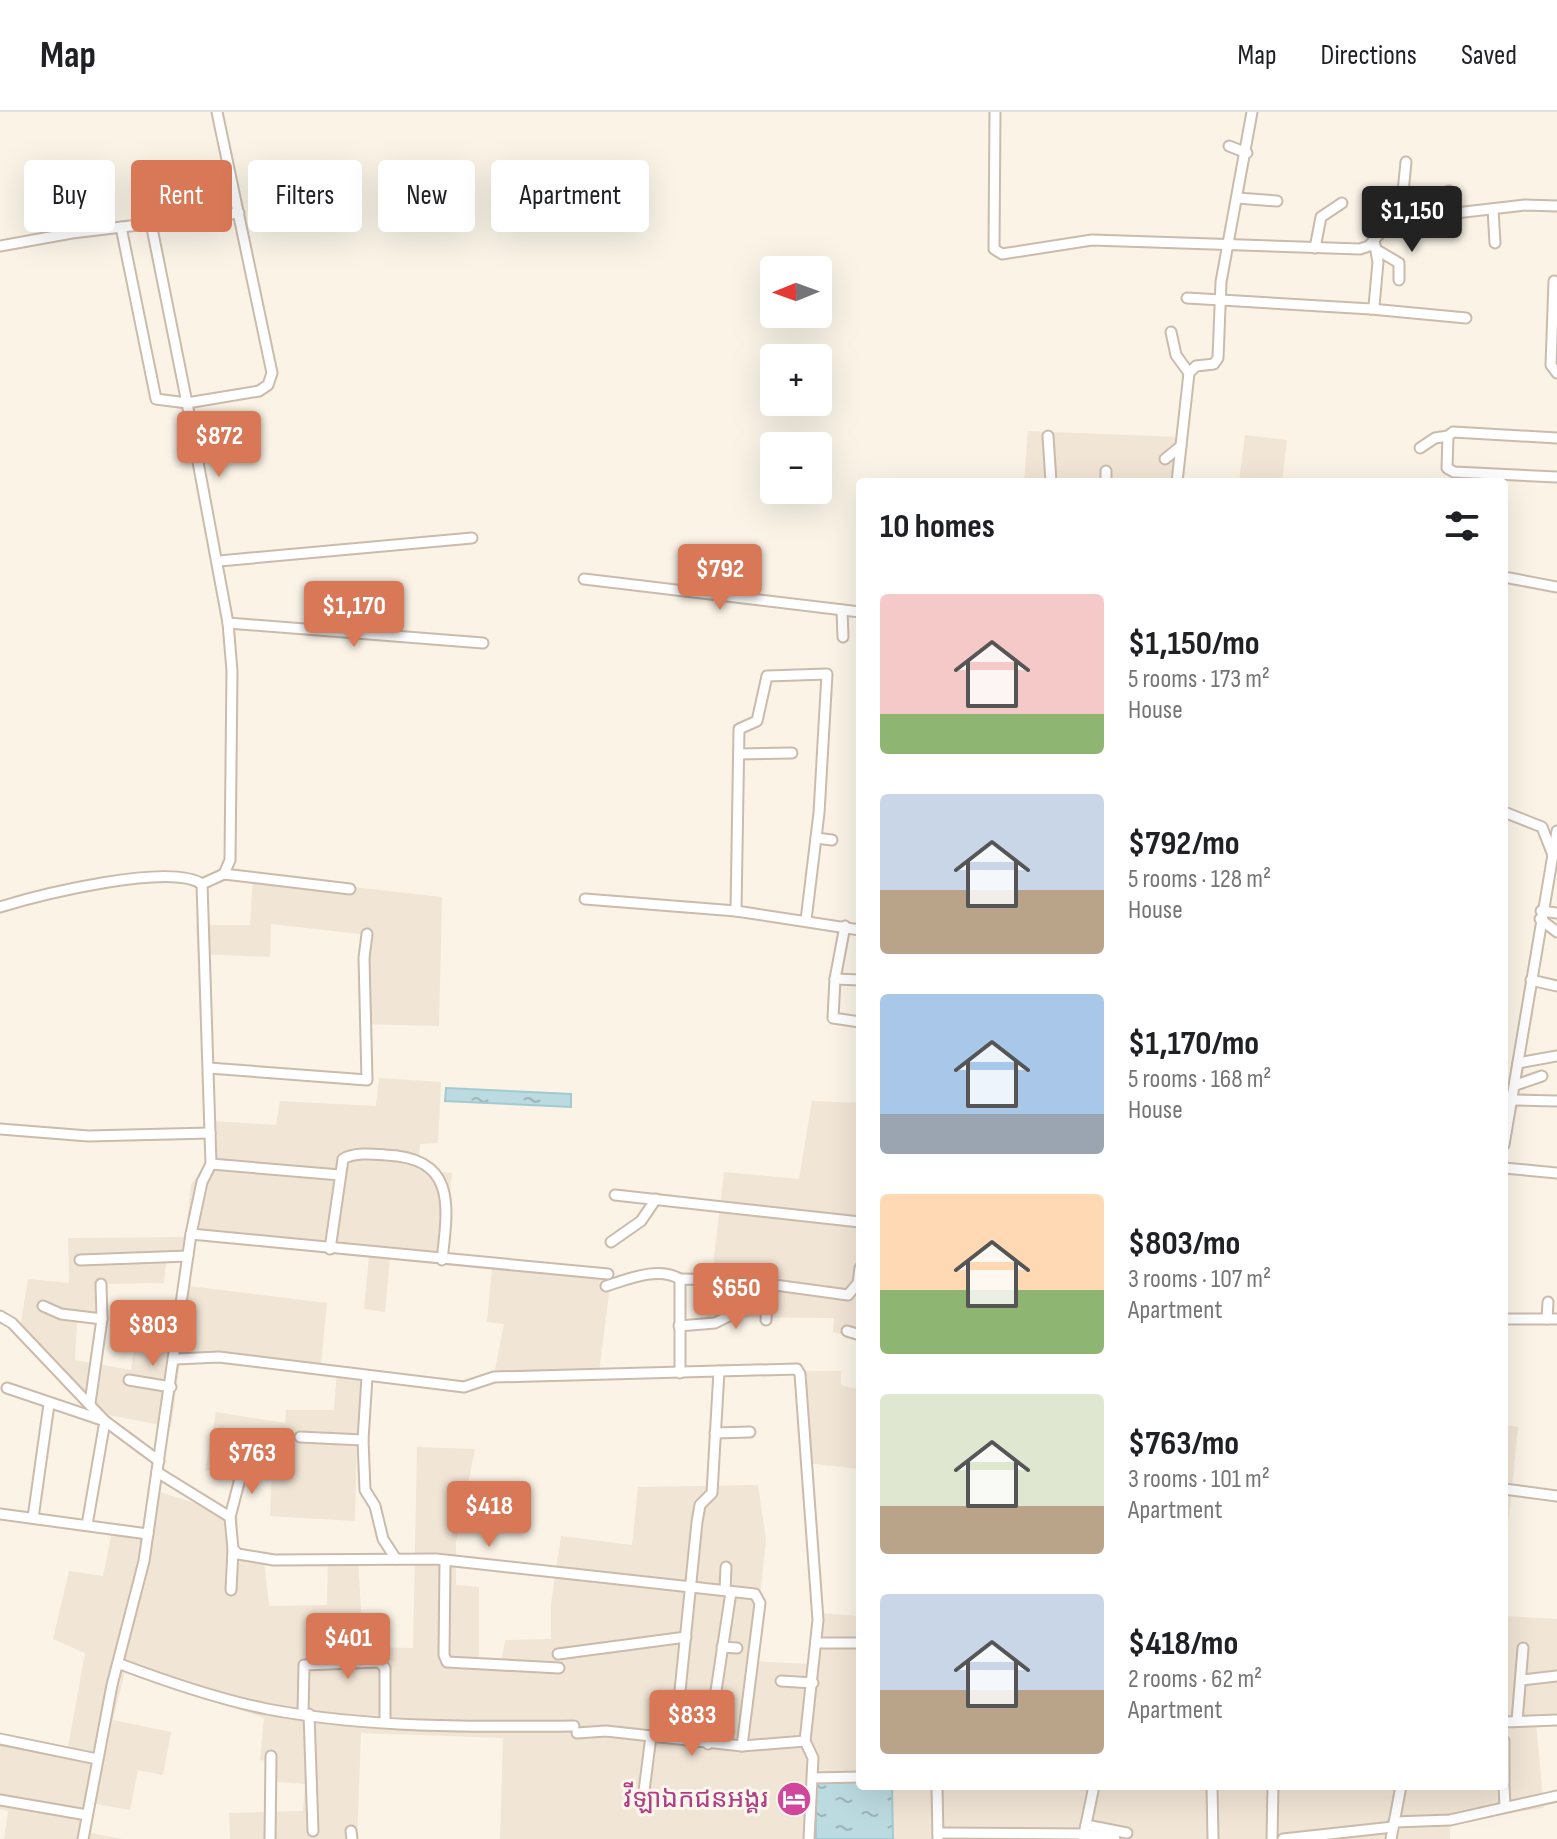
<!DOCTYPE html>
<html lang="en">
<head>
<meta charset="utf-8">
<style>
	:root { --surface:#fff; --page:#f6f6f6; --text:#202124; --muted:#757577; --line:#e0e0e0; --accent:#d87857 }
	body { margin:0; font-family:"Sofia Sans Condensed","Noto Sans Khmer",sans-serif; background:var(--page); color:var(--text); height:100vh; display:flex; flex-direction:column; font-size:30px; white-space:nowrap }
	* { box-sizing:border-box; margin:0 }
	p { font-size:26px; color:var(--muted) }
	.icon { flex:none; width:44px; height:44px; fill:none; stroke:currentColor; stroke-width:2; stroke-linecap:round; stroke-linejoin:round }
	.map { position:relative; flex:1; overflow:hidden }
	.details { position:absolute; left:856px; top:366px; width:652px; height:1312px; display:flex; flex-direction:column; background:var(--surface); border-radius:8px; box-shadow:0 8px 32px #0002 }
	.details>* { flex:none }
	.hud { position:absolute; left:24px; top:48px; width:712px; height:72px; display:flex; gap:16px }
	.needle { width:52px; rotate:269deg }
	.controls { position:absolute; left:760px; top:144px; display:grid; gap:16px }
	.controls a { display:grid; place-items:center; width:72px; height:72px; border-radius:8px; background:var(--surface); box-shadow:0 8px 32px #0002; font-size:40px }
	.price { position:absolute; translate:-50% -68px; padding:0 18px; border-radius:8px; background:var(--accent); color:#fff; font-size:26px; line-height:52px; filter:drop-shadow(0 2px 4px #0008) }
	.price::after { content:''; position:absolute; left:50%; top:48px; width:24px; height:18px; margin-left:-12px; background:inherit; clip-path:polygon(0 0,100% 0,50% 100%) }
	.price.on { background:#222; color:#fff }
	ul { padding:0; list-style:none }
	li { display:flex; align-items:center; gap:24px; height:200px; padding:0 24px }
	li span { display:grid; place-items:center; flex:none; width:224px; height:160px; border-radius:8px; color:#555 }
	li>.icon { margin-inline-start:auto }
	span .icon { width:96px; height:96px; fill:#fffc; stroke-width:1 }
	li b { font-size:34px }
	h2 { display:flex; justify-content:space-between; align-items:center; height:96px; padding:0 24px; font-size:34px }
	.chip { padding:0 28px; border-radius:8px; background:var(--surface); box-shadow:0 8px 32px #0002; font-size:28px; line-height:72px }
	.chip.on { background:var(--accent); color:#fff }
	header { display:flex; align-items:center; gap:48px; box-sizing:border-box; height:112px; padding:0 40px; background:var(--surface); border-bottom:2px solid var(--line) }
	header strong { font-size:38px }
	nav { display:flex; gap:44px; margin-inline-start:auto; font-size:28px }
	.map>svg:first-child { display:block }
	.residential { fill:#f1e5d5 }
	.water { fill:url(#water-ripples); stroke:#a3c9d2; stroke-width:2 }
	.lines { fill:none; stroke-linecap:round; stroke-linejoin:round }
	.minor-casing { stroke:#cabbad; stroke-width:13 }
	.minor { stroke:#fff; stroke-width:9 }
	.labels { text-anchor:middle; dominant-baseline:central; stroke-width:6; stroke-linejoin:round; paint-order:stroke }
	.hotel-label { font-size:26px; fill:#b23c85; stroke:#fdf7eb; text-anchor:end }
</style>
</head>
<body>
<header>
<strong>Map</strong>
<nav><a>Map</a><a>Directions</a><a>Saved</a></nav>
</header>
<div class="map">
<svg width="1557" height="1727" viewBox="0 0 1557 1727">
	<defs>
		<pattern id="water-ripples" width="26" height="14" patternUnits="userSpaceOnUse" patternTransform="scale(2)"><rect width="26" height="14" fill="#bcdbe1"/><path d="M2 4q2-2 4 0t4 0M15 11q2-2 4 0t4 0" fill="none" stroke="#9db5b9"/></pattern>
	</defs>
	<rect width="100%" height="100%" fill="#faf3e6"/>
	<g class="residential">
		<polygon points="1028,319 1180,325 1177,370 1024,370"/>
		<polygon points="1245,323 1287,328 1282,370 1239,370"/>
		<polygon points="253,764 442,785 439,914 359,912 360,822 271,812 270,845 198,842 196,813 250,813"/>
		<polygon points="379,966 441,970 438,1031 420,1032 418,1058 452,1061 442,1151 390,1146 385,1200 364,1197 369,1145 204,1127 186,1120 191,1072 207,1053 211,1009 276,1013 280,989 376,994"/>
		<polygon points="812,989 860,991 860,1227 833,1220 834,1206 707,1205 724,1060 799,1067"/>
		<polygon points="194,1125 192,1149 166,1151 164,1171 101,1172 99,1211 77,1210 75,1248 131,1258 135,1231 174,1236 181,1173 327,1191 320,1263 219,1247 180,1251 171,1315 98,1301 19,1223 28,1167 69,1171 68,1126"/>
		<polygon points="493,1145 612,1158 598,1268 493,1268 504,1212 487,1210"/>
		<polygon points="337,1258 367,1262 363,1333 357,1334 355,1409 270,1404 272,1360 205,1358 216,1300 285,1311 286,1298 334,1298"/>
		<polygon points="801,1259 841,1259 841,1273 860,1278 860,1357 805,1351"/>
		<polygon points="1504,1313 1518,1315 1504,1454"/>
		<polygon points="417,1335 475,1337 456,1430 456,1473 479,1475 479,1550 501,1551 505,1528 551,1527 551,1492 561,1424 632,1433 638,1375 758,1373 766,1428 753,1549 809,1552 818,1501 860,1504 860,1674 1504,1674 1504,1504 1557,1507 1557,1609 1536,1611 1544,1696 1450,1711 1450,1727 500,1727 503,1626 361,1621 357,1727 230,1727 229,1701 303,1699 305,1672 268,1669 270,1649 260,1648 264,1606 125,1559 113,1608 171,1620 163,1663 138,1658 130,1698 96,1692 91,1721 122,1727 4,1727 8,1699 0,1697 0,1622 68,1635 85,1541 53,1527 69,1459 103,1464 114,1411 143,1416 151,1377 238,1405 236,1444 264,1448 269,1494 327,1493 328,1443 358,1445 363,1535 413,1536"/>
	</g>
	<g class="water">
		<polygon points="446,976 571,982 571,995 445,989"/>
		<polygon points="860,1667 860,1674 892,1674 893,1727 816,1727 815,1668"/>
	</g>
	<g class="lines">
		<g class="minor-casing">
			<g id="minor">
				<polyline points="995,0 994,137 1002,142 1092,128 1360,137 1369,134 1380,121 1404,107 1525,93 1557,94"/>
				<polyline points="1229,34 1247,41"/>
				<polyline points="1406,50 1403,80 1408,107"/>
				<polyline points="1237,86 1277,89"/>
				<polyline points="1493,97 1495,131"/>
				<polyline points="1435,104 1437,84 1449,79"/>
				<polyline points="121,115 156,287 187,291 151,111"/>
				<polyline points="0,134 72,121 239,101"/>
				<polyline points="1315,136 1321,105 1342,91"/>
				<polyline points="1377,138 1399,151 1399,168"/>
				<polyline points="1554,169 1551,253 1557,261"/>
				<polyline points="1187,186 1371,197 1374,194 1378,150 1374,128"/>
				<polyline points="1371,197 1466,206"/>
				<polyline points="1171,220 1176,243 1189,261"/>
				<polyline points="1048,324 1051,370"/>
				<polyline points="1557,326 1453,320 1448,324 1447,356 1454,360 1557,365"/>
				<polyline points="1420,336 1435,326 1448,324"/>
				<polyline points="1165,347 1181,334"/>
				<polyline points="1106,359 1106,370"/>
				<polyline points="1177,370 1189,261 1196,254 1214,252 1218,246 1221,170 1252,0"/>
				<polyline points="219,449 472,426"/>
				<polyline points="1504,465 1557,475"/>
				<polyline points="584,467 860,500"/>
				<polyline points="842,498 843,525"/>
				<polyline points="228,511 483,531"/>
				<polyline points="739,642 792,641"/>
				<polyline points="1504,700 1542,715 1553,743"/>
				<polyline points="816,726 832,728"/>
				<polyline points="224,762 350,777"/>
				<polyline points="202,772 224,762 230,748 232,559 228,511 187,291 259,279 268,273 272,261 217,0"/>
				<polyline points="585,787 736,799 860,818"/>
				<path d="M 0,795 C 39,783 170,750 202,772"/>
				<polyline points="736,799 739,617 757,609 767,564 827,562 819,701 806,808"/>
				<polyline points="1541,799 1557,801"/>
				<polyline points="1540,807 1557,820"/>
				<polyline points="845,814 835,867 833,906 860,910"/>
				<polyline points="835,867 860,868"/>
				<polyline points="1531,868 1557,874"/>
				<polyline points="1518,951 1557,944"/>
				<polyline points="209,956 367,968 364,846 367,822"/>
				<polyline points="1516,973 1542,964"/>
				<polyline points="1514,988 1557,989"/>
				<polyline points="0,1017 88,1024 210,1021"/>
				<polyline points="1504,1033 1557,719"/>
				<polyline points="211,1052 340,1063"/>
				<polyline points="1504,1056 1557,1061"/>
				<polyline points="615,1083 860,1110"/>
				<polyline points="191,1122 608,1162"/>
				<polyline points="611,1130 641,1109 656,1087"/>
				<path d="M 330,1137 L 343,1047 C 355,1040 373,1042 386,1043 C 457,1046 448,1095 442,1148"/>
				<polyline points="80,1148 188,1144"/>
				<path d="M 606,1174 C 629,1167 658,1154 680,1167"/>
				<polyline points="43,1194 61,1202 102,1207"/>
				<polyline points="0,1204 12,1211 105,1309 87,1413"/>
				<polyline points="1504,1207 1557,1207"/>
				<polyline points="1547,1207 1548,1190"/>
				<polyline points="766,1208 767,1172"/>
				<polyline points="679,1214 715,1211 733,1202 738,1168"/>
				<polyline points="847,1219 860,1223"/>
				<polyline points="176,1247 219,1245 464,1275 494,1265 797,1257 800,1262 818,1508 805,1629 813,1646 809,1727"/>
				<polyline points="680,1261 680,1167 738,1168 848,1183 858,1171 860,1156"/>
				<polyline points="367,1265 363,1328 365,1378 375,1394 383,1427 396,1447"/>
				<polyline points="129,1268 171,1275"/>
				<polyline points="7,1276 105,1309 159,1349"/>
				<polyline points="90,1291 102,1207 101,1172"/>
				<polyline points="715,1321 750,1320"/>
				<polyline points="300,1325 363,1328"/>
				<polyline points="248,1336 230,1405 233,1437 238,1442 274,1448 436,1447 755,1482 760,1491 742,1634"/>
				<polyline points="157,1360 230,1405"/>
				<polyline points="1504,1377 1557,1384"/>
				<polyline points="0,1402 148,1422"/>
				<polyline points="33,1406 49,1292"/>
				<polyline points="445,1449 444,1543 447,1550 559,1556"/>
				<polyline points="231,1478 233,1437"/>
				<polyline points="725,1478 726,1455"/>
				<polyline points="817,1531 860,1531"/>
				<polyline points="722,1535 737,1536"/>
				<polyline points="558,1542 686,1525"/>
				<path d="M 120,1552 C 168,1570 217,1587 267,1597 C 367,1616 473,1615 574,1614"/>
				<polyline points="1521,1568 1557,1564"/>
				<polyline points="781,1569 813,1571"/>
				<polyline points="679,1589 697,1410 700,1393 712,1381 719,1259"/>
				<polyline points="303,1602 304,1553 379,1550 385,1556 385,1610"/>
				<polyline points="309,1602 313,1719"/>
				<polyline points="1517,1609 1523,1536"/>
				<polyline points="1504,1610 1557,1608"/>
				<polyline points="577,1621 606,1619 742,1634 805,1629"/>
				<polyline points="651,1624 644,1679 650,1686 677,1687"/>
				<polyline points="0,1627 97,1647"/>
				<polyline points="1504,1629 1504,1671"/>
				<polyline points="708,1632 731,1480"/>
				<polyline points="813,1666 860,1665"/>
				<polyline points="937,1674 938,1727"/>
				<polyline points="1212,1674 1213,1727"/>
				<polyline points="1504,1674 1505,1695"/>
				<polyline points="0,1688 87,1703"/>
				<polyline points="1394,1710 1450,1708 1557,1684"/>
				<polyline points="1086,1713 1127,1721"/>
				<polyline points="351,1719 352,1727"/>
				<polyline points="938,1721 1084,1722 1115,1727"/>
				<polyline points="83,1727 112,1573 144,1449 191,1122 202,1070 211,1052 202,772"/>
				<polyline points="270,1727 271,1644"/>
				<polyline points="1083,1727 1094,1674"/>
				<polyline points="1272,1727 1273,1674"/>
				<polyline points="1283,1727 1393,1715"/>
				<polyline points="1391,1727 1401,1674"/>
			</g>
		</g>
		<use href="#minor" class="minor"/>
	</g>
	<defs>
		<g id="hotel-disc" transform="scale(1.8)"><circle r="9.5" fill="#d1479c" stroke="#fdf7eb"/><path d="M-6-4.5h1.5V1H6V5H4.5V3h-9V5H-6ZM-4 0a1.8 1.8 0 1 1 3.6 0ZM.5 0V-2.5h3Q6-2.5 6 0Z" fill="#fff"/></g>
	</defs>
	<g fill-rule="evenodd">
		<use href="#hotel-disc" x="794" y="1687"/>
	</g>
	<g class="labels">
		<g class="hotel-label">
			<text x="768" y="1687">វីឡាឯកជនអង្គរ</text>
		</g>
	</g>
</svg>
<div class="controls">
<a><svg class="needle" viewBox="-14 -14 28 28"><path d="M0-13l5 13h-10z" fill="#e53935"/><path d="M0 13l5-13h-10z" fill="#757577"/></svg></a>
<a>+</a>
<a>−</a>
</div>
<b class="price on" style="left:1412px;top:142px">$1,150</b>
<b class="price" style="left:219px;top:367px">$872</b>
<b class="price" style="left:720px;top:500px">$792</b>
<b class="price" style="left:354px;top:537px">$1,170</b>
<b class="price" style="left:736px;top:1219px">$650</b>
<b class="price" style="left:153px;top:1256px">$803</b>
<b class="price" style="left:252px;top:1384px">$763</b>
<b class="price" style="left:489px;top:1437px">$418</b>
<b class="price" style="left:348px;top:1569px">$401</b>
<b class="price" style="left:692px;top:1646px">$833</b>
<div class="hud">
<a class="chip">Buy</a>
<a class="chip on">Rent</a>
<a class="chip">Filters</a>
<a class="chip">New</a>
<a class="chip">Apartment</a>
</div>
<section class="details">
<h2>10 homes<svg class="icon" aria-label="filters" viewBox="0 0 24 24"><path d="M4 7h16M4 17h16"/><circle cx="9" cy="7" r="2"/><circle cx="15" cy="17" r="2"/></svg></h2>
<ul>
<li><span style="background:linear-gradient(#f6c9c9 75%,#8fb573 0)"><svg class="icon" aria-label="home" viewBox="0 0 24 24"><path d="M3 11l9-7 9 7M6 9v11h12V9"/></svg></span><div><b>$1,150/mo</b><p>5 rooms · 173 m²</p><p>House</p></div></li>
<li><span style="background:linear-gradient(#c9d6e8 60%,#b9a48a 0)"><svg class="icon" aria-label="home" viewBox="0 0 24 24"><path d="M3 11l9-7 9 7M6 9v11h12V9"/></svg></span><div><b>$792/mo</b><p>5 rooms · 128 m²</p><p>House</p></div></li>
<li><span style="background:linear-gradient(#a9c7e8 75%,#9aa5b1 0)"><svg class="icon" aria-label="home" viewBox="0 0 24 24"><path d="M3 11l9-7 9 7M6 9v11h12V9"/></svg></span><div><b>$1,170/mo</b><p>5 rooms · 168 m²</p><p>House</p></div></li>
<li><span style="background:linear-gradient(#ffd9b3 60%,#8fb573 0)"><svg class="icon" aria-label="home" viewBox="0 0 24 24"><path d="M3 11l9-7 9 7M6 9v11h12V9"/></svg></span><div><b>$803/mo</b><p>3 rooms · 107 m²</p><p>Apartment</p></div></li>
<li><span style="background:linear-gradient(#dfe7d0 70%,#b9a48a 0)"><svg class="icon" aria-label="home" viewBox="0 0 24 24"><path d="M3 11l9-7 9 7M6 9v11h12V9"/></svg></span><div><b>$763/mo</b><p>3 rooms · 101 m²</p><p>Apartment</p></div></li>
<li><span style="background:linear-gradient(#c9d6e8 60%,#b9a48a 0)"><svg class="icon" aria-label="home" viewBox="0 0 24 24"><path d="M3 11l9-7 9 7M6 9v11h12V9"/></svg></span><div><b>$418/mo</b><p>2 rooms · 62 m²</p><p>Apartment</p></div></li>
</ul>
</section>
</div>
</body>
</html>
